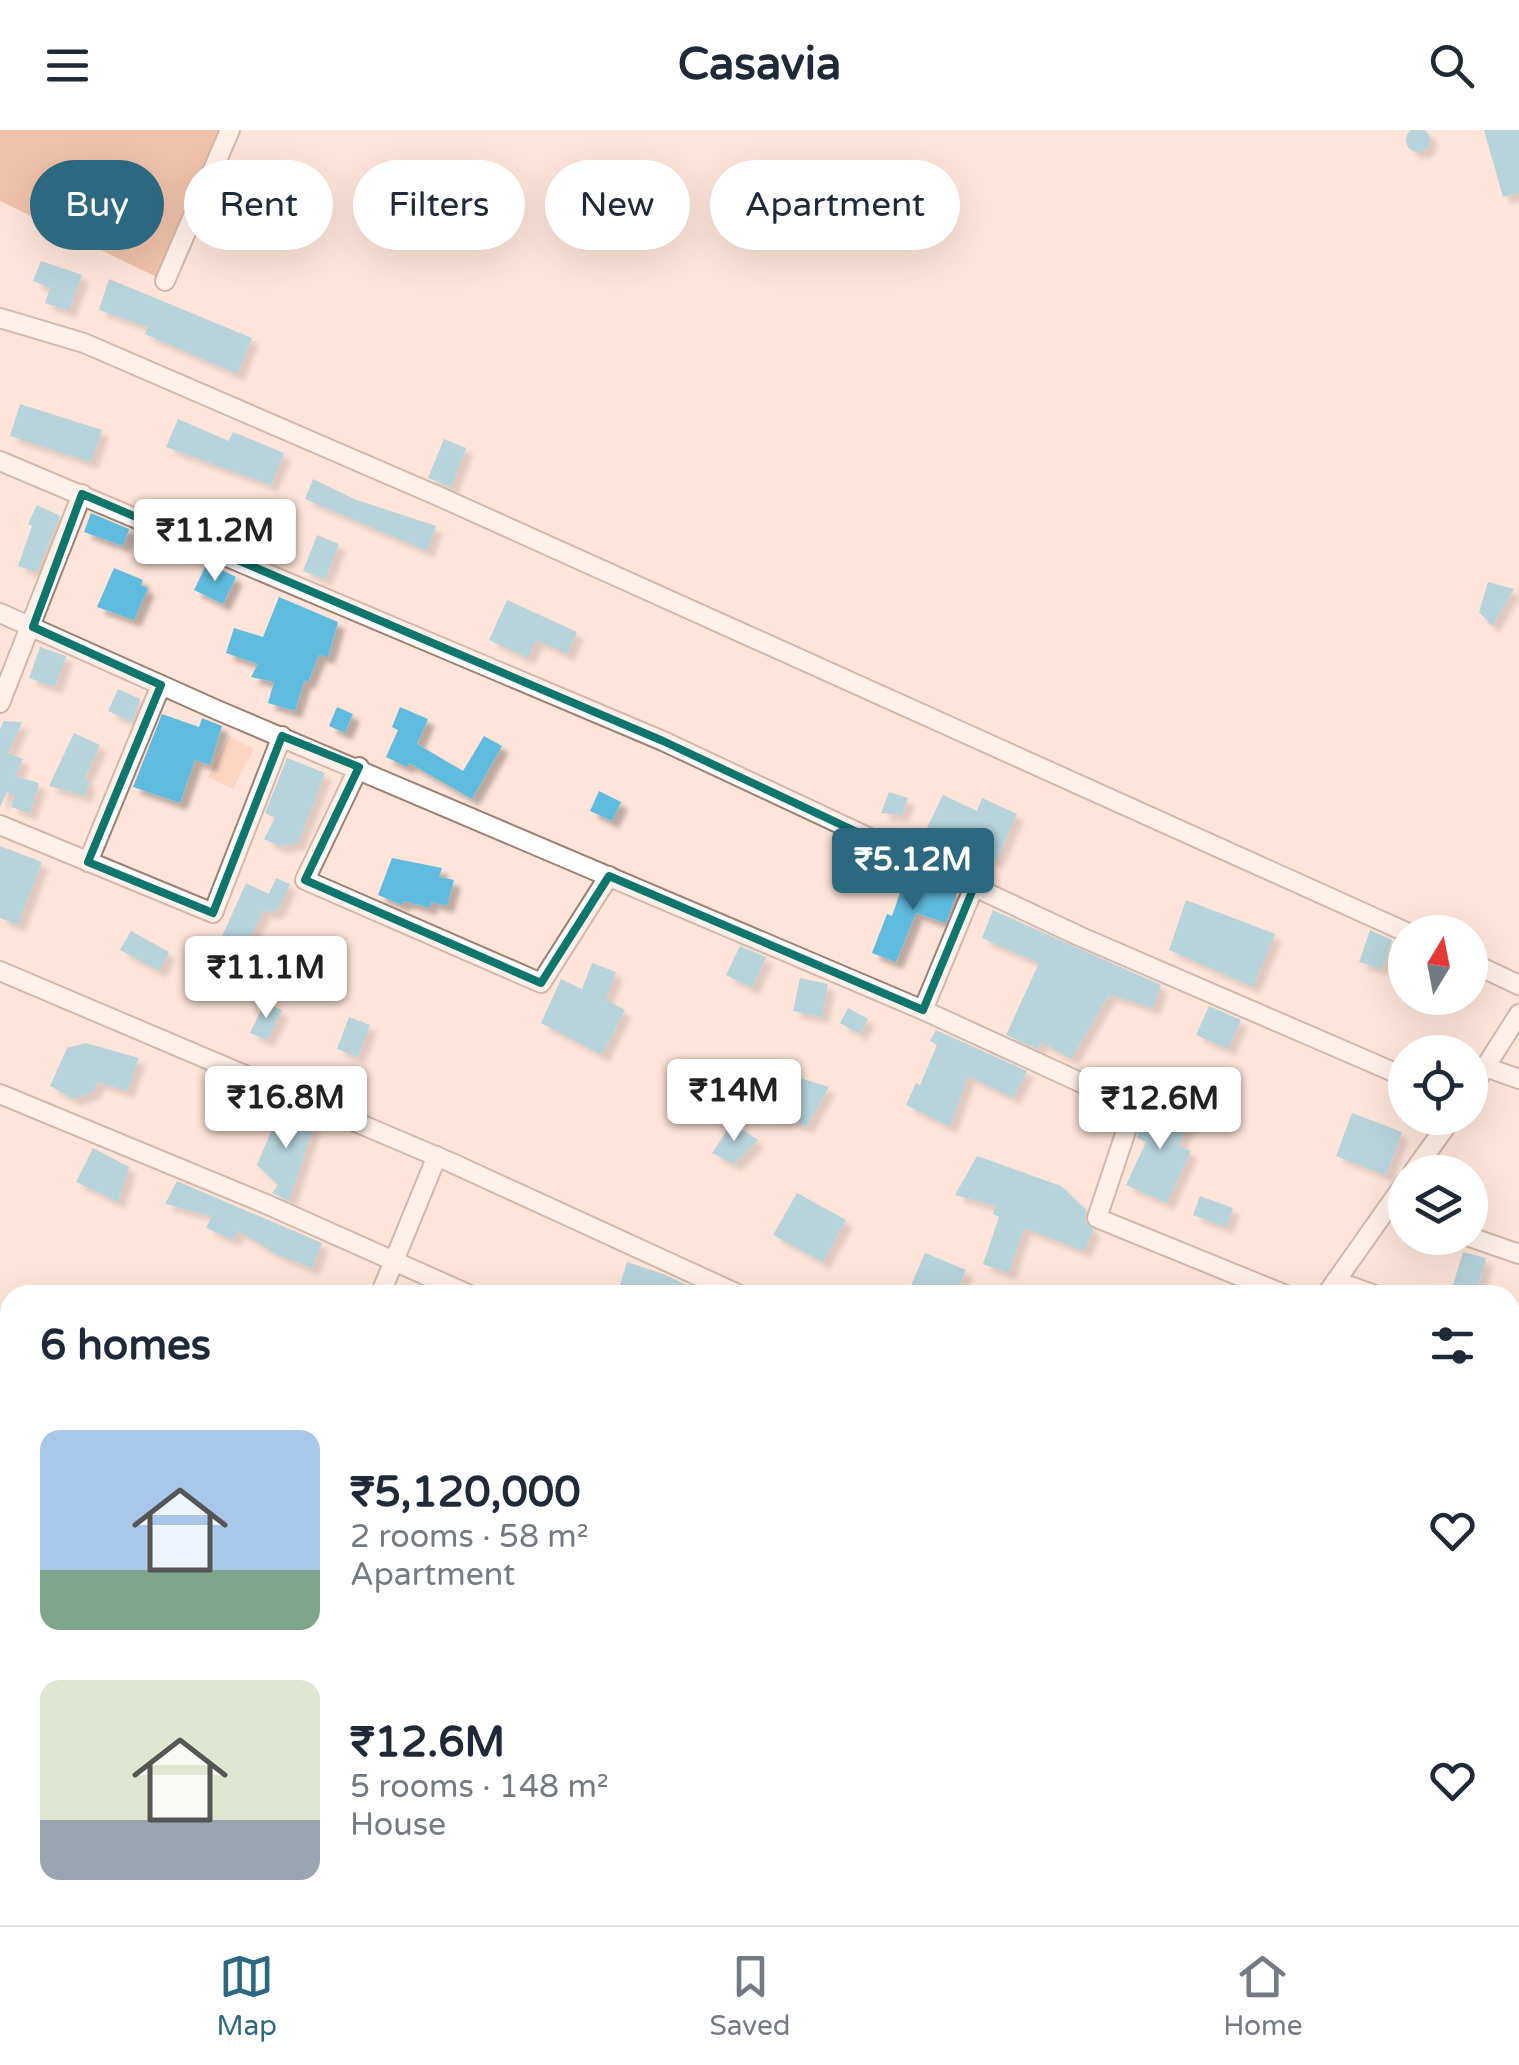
<!DOCTYPE html>
<html lang="en">
<head>
<meta charset="utf-8">
<style>
	:root { --surface:#fff; --page:#f2f2f3; --text:#1f2937; --muted:#747a83; --line:#e0e1e3; --accent:#2c6980 }
	body { margin:0; font-family:"Varela Round",sans-serif; background:var(--page); color:var(--text); height:100vh; display:flex; flex-direction:column; font-size:38px; white-space:nowrap }
	* { box-sizing:border-box; margin:0 }
	p { font-size:32px; color:var(--muted) }
	.icon { flex:none; width:55px; height:55px; fill:none; stroke:currentColor; stroke-width:2; stroke-linecap:round; stroke-linejoin:round }
	.map { position:relative; flex:1; overflow:hidden }
	.sheet { position:absolute; left:0px; top:1155px; width:1520px; height:640px; display:flex; flex-direction:column; background:var(--surface); border-radius:30px 30px 0 0; box-shadow:0 10px 40px #0002 }
	.sheet>* { flex:none }
	.top-card { position:absolute; left:30px; top:30px; width:1000px; height:90px; display:flex; gap:20px }
	.needle { width:65px; rotate:10deg }
	.controls { position:absolute; left:1388px; top:785px; display:grid; gap:20px }
	.controls a { display:grid; place-items:center; width:100px; height:100px; border-radius:50%; background:var(--surface); box-shadow:0 10px 40px #0002; font-size:50px }
	.price { position:absolute; translate:-50% -85px; padding:0 22px; border-radius:10px; background:#fff; color:#222; font-size:32px; line-height:65px; filter:drop-shadow(0 2px 5px #0008) }
	.price::after { content:''; position:absolute; left:50%; top:60px; width:30px; height:22px; margin-left:-15px; background:inherit; clip-path:polygon(0 0,100% 0,50% 100%) }
	.price.active { background:var(--accent); color:#fff }
	ul { padding:0; list-style:none }
	li { display:flex; align-items:center; gap:30px; height:250px; padding:0 40px }
	li span { display:grid; place-items:center; flex:none; width:280px; height:200px; border-radius:20px; color:#555 }
	li>.icon { margin-inline-start:auto }
	span .icon { width:120px; height:120px; fill:#fffc; stroke-width:1 }
	li b { font-size:42px }
	h2 { display:flex; justify-content:space-between; align-items:center; height:120px; padding:0 40px; font-size:42px }
	.chip { padding:0 35px; border-radius:45px; background:var(--surface); box-shadow:0 10px 40px #0002; font-size:35px; line-height:90px }
	.chip.active { background:var(--accent); color:#fff }
	header { display:flex; justify-content:space-between; align-items:center; height:130px; padding:0 40px; background:var(--surface); font-size:45px; font-weight:700 }
	.tab-bar { display:flex; justify-content:space-around; align-items:center; height:140px; border-top:2px solid var(--line); background:var(--surface); font-size:28px; color:var(--muted) }
	.tab-bar a { display:grid; justify-items:center; gap:5px }
	.tab-bar .active { color:var(--accent) }
	.map>svg:first-child { display:block }
	.built { fill:#fdd6c3 }
	.forest { fill:#e09773 }
	.building { fill:#5fbcdf; filter:url(#shadow) }
	.lines { fill:none; stroke-linecap:round; stroke-linejoin:round }
	.street-casing { stroke:#9d8072; stroke-width:22 }
	.street { stroke:#fff; stroke-width:18 }
	.marked { fill:none; stroke:#0f766e; stroke-width:8; stroke-linejoin:round }
</style>
</head>
<body>
<header><svg class="icon" aria-label="menu" viewBox="0 0 24 24"><path d="M4 6h16M4 12h16M4 18h16"/></svg>Casavia<svg class="icon" aria-label="search" viewBox="0 0 24 24"><circle cx="10" cy="10" r="6"/><path d="M15 15l6 6"/></svg></header>
<div class="map">
<svg width="1519" height="1795" viewBox="0 0 1519 1795">
	<defs>
		<filter id="shadow"><feDropShadow dx="7" dy="7" stdDeviation="2.5" flood-color="#0004"/></filter>
	</defs>
	<rect width="100%" height="100%" fill="#ffe5d9"/>
	<polygon class="built" points="229,606 254,619 233,659 208,647"/>
	<polygon class="forest" points="0,0 225,0 165,151 0,71"/>
	<g class="building">
		<circle cx="1418" cy="10" r="12"/>
		<polygon points="1484,0 1519,0 1519,63 1503,67"/>
		<polygon points="41,131 82,145 69,181 45,173 50,158 33,151"/>
		<polygon points="109,149 252,208 237,244 145,204 148,197 99,180"/>
		<polygon points="20,274 102,300 91,332 10,306"/>
		<polygon points="178,289 229,311 233,302 284,323 271,355 166,317"/>
		<polygon points="444,309 466,318 451,357 428,348"/>
		<polygon points="313,349 354,369 436,396 427,421 305,369"/>
		<polygon points="37,375 60,386 37,442 18,436 32,396 28,394"/>
		<polygon points="237,379 287,392 274,421 230,406"/>
		<polygon points="91,383 129,399 123,416 84,402"/>
		<polygon points="317,405 339,414 325,449 303,441"/>
		<polygon points="207,433 236,447 223,474 194,460"/>
		<polygon points="114,438 143,450 141,455 148,458 134,490 97,477"/>
		<polygon points="1488,452 1514,459 1492,496 1479,482"/>
		<polygon points="279,467 338,492 328,527 319,525 308,552 304,551 295,581 268,573 274,552 251,547 258,534 226,523 234,498 263,507"/>
		<polygon points="507,470 577,502 567,524 536,510 528,528 489,510"/>
		<polygon points="40,517 66,526 55,557 29,548"/>
		<polygon points="118,559 140,569 132,592 108,581"/>
		<polygon points="337,577 353,584 345,603 329,596"/>
		<polygon points="400,577 428,589 417,614 463,641 484,606 502,616 472,669 409,633 407,637 386,627 398,600 392,597"/>
		<polygon points="162,584 199,597 202,588 222,596 210,635 195,630 180,673 133,657"/>
		<polygon points="4,591 22,592 8,623 23,629 15,646 39,653 30,683 11,677 15,666 7,662 0,677 0,599"/>
		<polygon points="74,603 100,615 85,648 89,652 85,666 49,656"/>
		<polygon points="287,628 325,643 298,713 279,716 264,709 275,688 265,683"/>
		<polygon points="599,661 621,672 612,691 590,681"/>
		<polygon points="889,662 908,668 902,685 881,683"/>
		<polygon points="943,665 977,681 982,668 1017,684 996,731 927,698"/>
		<polygon points="0,716 42,732 18,795 0,788"/>
		<polygon points="392,728 442,738 439,747 454,750 447,776 431,772 430,778 404,771 402,775 378,765"/>
		<polygon points="908,740 957,763 946,793 916,783 896,832 872,823 887,784 892,786"/>
		<polygon points="276,748 290,754 279,778 272,783 264,780 232,841 211,831 246,753 269,764"/>
		<polygon points="1186,770 1275,804 1253,857 1169,820"/>
		<polygon points="993,780 1161,855 1153,878 1109,864 1071,929 1041,912 1038,919 1006,905 1039,833 982,808"/>
		<polygon points="1370,800 1392,810 1382,839 1359,832"/>
		<polygon points="131,801 169,822 159,841 120,820"/>
		<polygon points="740,816 766,827 752,858 726,845"/>
		<polygon points="592,833 616,842 606,870 625,880 602,925 541,893 561,849 582,859"/>
		<polygon points="800,848 828,854 822,887 793,881"/>
		<polygon points="265,872 282,880 267,910 250,903"/>
		<polygon points="1209,876 1241,890 1228,919 1196,905"/>
		<polygon points="848,878 868,889 860,904 840,893"/>
		<polygon points="349,887 370,895 358,927 337,919"/>
		<polygon points="936,900 1027,941 1013,968 968,946 950,997 906,975 916,953 920,955 937,915 930,911"/>
		<polygon points="86,913 139,928 127,961 98,952 93,962 74,969 50,956 67,918"/>
		<polygon points="790,945 829,957 806,997 767,981"/>
		<polygon points="1148,971 1190,987 1179,1016 1191,1021 1167,1073 1126,1055 1146,1012 1137,1008"/>
		<polygon points="282,975 314,995 289,1071 272,1063 278,1055 257,1035"/>
		<polygon points="1352,983 1402,1002 1386,1045 1336,1026"/>
		<polygon points="732,993 758,1010 734,1034 712,1023"/>
		<polygon points="93,1018 129,1037 118,1072 76,1052"/>
		<polygon points="977,1026 1061,1056 1086,1080 1085,1091 1093,1100 1084,1121 1024,1098 1009,1143 983,1134 999,1087 993,1084 995,1076 955,1065"/>
		<polygon points="177,1051 322,1113 312,1138 278,1125 238,1101 233,1110 206,1098 212,1086 165,1074"/>
		<polygon points="797,1063 846,1090 823,1132 773,1105"/>
		<polygon points="1200,1066 1233,1078 1226,1097 1193,1085"/>
		<polygon points="1463,1122 1486,1128 1476,1165 1450,1165"/>
		<polygon points="925,1123 966,1140 955,1165 907,1165"/>
		<polygon points="627,1132 663,1144 708,1165 617,1165"/>
	</g>
	<g class="lines">
		<g class="street-casing">
			<g id="street">
				<polyline points="165,151 230,0"/>
				<polyline points="0,188 84,213 438,366 1406,802"/>
				<polyline points="0,331 663,611 1079,806 1405,947"/>
				<polyline points="0,483 217,580 923,880 1134,977 1097,1088 1286,1165"/>
				<polyline points="0,573 82,364"/>
				<polyline points="359,637 305,750 541,853 609,746"/>
				<polyline points="0,695 213,783 282,606"/>
				<polyline points="88,732 161,555"/>
				<polyline points="1470,832 1519,855"/>
				<polyline points="0,841 452,1033 740,1165"/>
				<polyline points="923,880 974,757"/>
				<polyline points="1485,937 1519,949"/>
				<polyline points="1470,961 1519,884"/>
				<polyline points="0,964 266,1074 470,1165"/>
				<polyline points="1413,1042 1452,988"/>
				<polyline points="1470,1107 1519,1124"/>
				<polyline points="1336,1151 1375,1165"/>
				<polyline points="380,1165 437,1026"/>
				<polyline points="1326,1165 1405,1053"/>
				<polyline points="1510,1214 1519,1217"/>
				<polyline points="0,1275 10,1279"/>
				<polyline points="1510,1506 1519,1510"/>
				<polyline points="1510,1604 1519,1608"/>
				<polyline points="0,1623 10,1628"/>
				<polyline points="0,1743 10,1748"/>
				<polyline points="92,1785 98,1788"/>
				<polyline points="350,1785 371,1795"/>
				<polyline points="646,1785 669,1795"/>
				<polyline points="974,1785 992,1795"/>
				<polyline points="1096,1785 1118,1795"/>
				<polyline points="893,1795 899,1785"/>
			</g>
		</g>
		<use href="#street" class="street"/>
	</g>
	<path d="M0 0H1519V1795H0ZM 82,364 L 663,611 L 974,757 L 923,880 L 609,746 L 541,853 L 305,750 L 359,637 L 282,606 L 213,783 L 88,732 L 161,555 L 33,497 Z" fill="#ffe5d9" fill-opacity=".55" fill-rule="evenodd"/>
	<path class="marked" d="M 82,364 L 663,611 L 974,757 L 923,880 L 609,746 L 541,853 L 305,750 L 359,637 L 282,606 L 213,783 L 88,732 L 161,555 L 33,497 Z"/>
</svg>
<div class="controls">
<a><svg class="needle" viewBox="-14 -14 28 28"><path d="M0-13l5 13h-10z" fill="#e53935"/><path d="M0 13l5-13h-10z" fill="#747a83"/></svg></a>
<a><svg class="icon" aria-label="locate" viewBox="0 0 24 24"><circle cx="12" cy="12" r="6"/><path d="M12 2v4M12 18v4M2 12h4M18 12h4"/></svg></a>
<a><svg class="icon" aria-label="layers" viewBox="0 0 24 24"><path d="M12 4l9 5-9 5-9-5zM3 14l9 5 9-5"/></svg></a>
</div>
<b class="price" style="left:215px;top:454px">₹11.2M</b>
<b class="price active" style="left:913px;top:783px">₹5.12M</b>
<b class="price" style="left:266px;top:891px">₹11.1M</b>
<b class="price" style="left:734px;top:1014px">₹14M</b>
<b class="price" style="left:286px;top:1021px">₹16.8M</b>
<b class="price" style="left:1160px;top:1022px">₹12.6M</b>
<div class="top-card">
<a class="chip active">Buy</a>
<a class="chip">Rent</a>
<a class="chip">Filters</a>
<a class="chip">New</a>
<a class="chip">Apartment</a>
</div>
<section class="sheet">
<h2>6 homes<svg class="icon" aria-label="filters" viewBox="0 0 24 24"><path d="M4 7h16M4 17h16"/><circle cx="9" cy="7" r="2"/><circle cx="15" cy="17" r="2"/></svg></h2>
<ul>
<li><span style="background:linear-gradient(#a9c7e8 70%,#7fa58c 0)"><svg class="icon" aria-label="home" viewBox="0 0 24 24"><path d="M3 11l9-7 9 7M6 9v11h12V9"/></svg></span><div><b>₹5,120,000</b><p>2 rooms · 58 m²</p><p>Apartment</p></div><svg class="icon" aria-label="heart" viewBox="0 0 24 24"><path d="M12 20l-8-8c-3-5 5-10 8-4 3-6 11-1 8 4z"/></svg></li>
<li><span style="background:linear-gradient(#dfe7d0 70%,#9aa5b1 0)"><svg class="icon" aria-label="home" viewBox="0 0 24 24"><path d="M3 11l9-7 9 7M6 9v11h12V9"/></svg></span><div><b>₹12.6M</b><p>5 rooms · 148 m²</p><p>House</p></div><svg class="icon" aria-label="heart" viewBox="0 0 24 24"><path d="M12 20l-8-8c-3-5 5-10 8-4 3-6 11-1 8 4z"/></svg></li>
</ul>
</section>
</div>
<nav class="tab-bar">
<a class="active"><svg class="icon" aria-label="map" viewBox="0 0 24 24"><path d="M3 6l6-2 6 2 6-2v14l-6 2-6-2-6 2zM9 4v14M15 6v14"/></svg>Map</a>
<a><svg class="icon" aria-label="saved" viewBox="0 0 24 24"><path d="M7 4h10v16l-5-4-5 4z"/></svg>Saved</a>
<a><svg class="icon" aria-label="home" viewBox="0 0 24 24"><path d="M3 11l9-7 9 7M6 9v11h12V9"/></svg>Home</a>
</nav>
</body>
</html>
